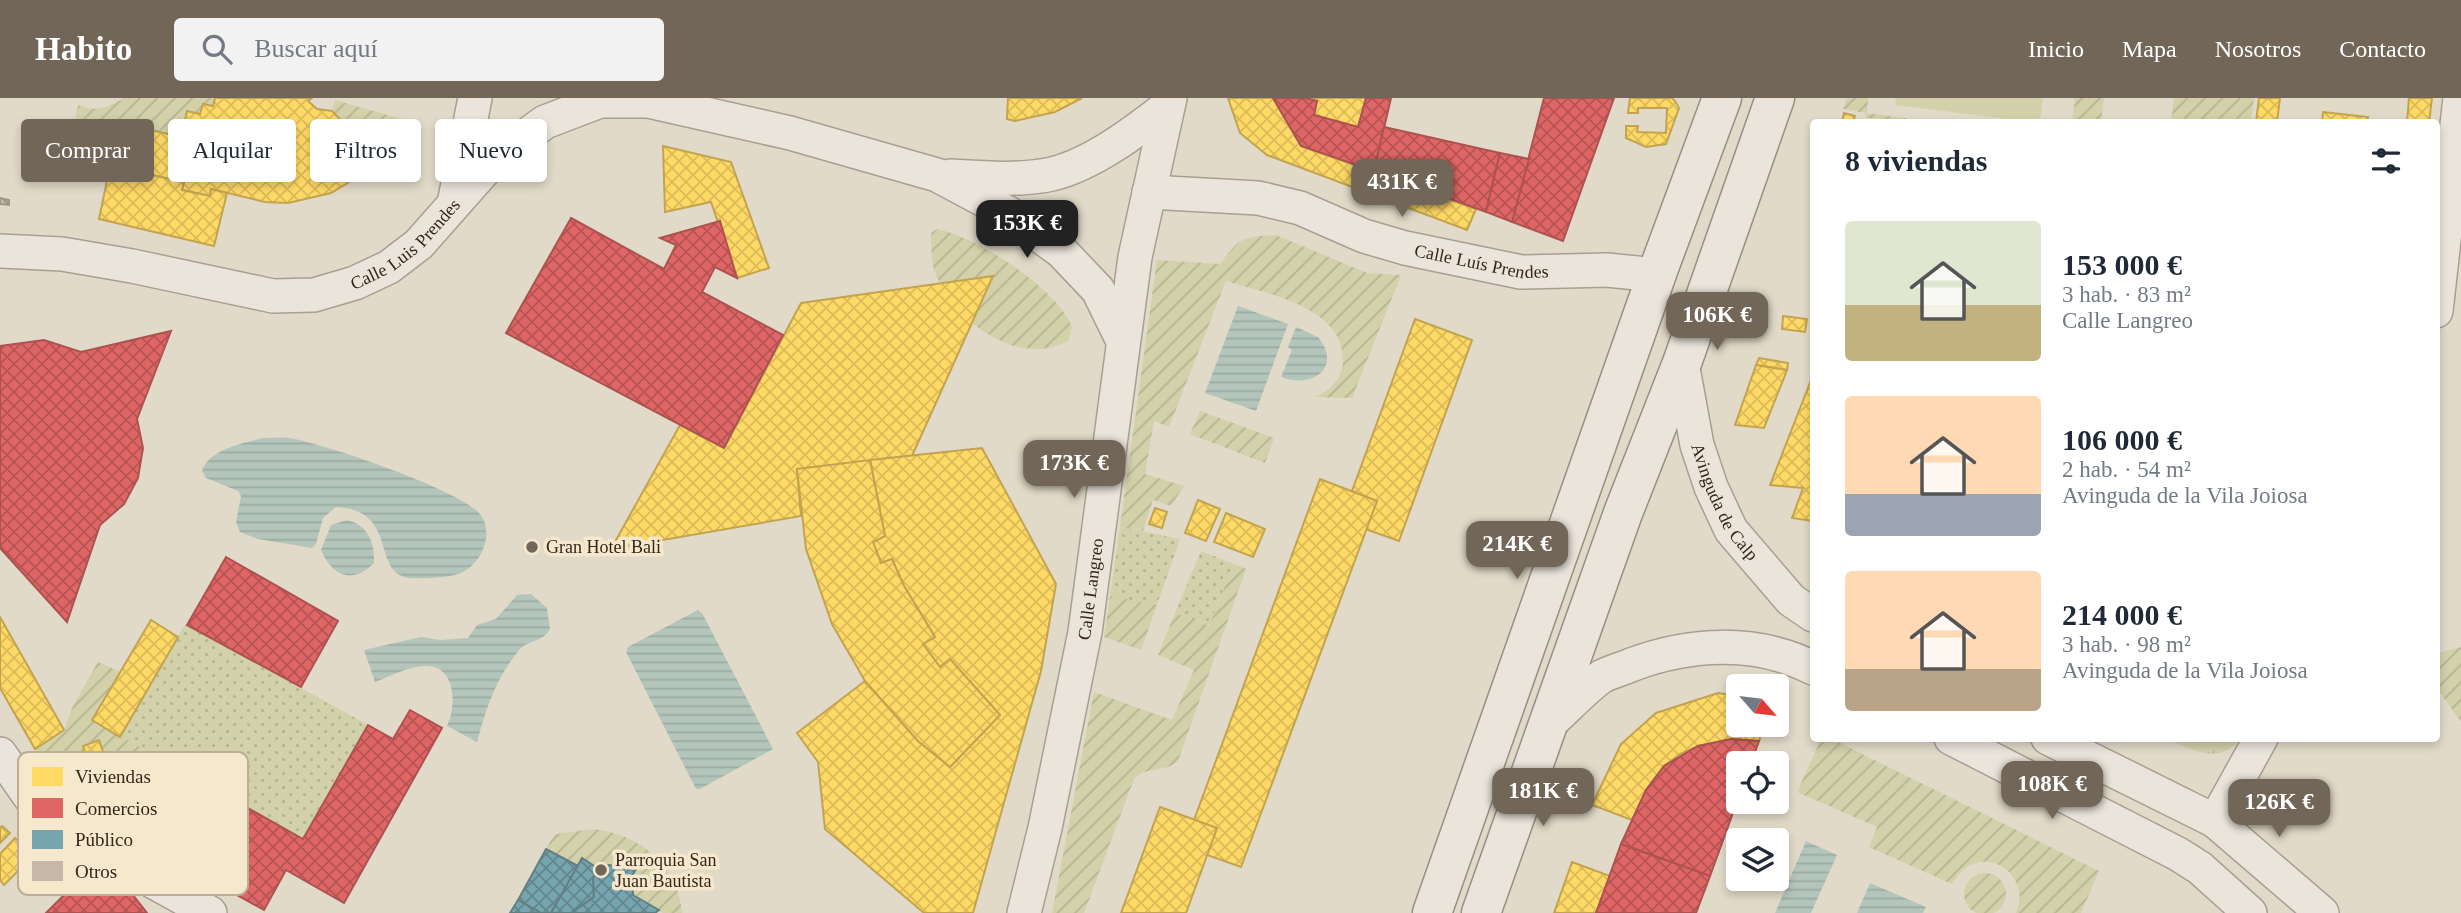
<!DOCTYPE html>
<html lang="es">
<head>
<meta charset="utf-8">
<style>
	:root { --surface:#fff; --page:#f2f2f3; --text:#1f2937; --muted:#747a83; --accent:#716658 }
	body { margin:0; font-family:Georgia,serif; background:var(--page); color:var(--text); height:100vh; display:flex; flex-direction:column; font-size:26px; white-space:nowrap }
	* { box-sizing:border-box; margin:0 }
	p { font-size:23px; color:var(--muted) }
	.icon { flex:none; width:38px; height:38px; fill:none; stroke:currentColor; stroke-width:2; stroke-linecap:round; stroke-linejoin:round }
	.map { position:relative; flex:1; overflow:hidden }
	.drawer { position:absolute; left:1810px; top:21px; width:630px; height:623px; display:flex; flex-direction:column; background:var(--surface); border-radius:7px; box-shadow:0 4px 10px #0003 }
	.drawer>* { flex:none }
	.guide { position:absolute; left:21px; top:21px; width:665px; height:63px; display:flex; gap:14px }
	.needle { width:46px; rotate:118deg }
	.fabs { position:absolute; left:1726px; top:576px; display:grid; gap:14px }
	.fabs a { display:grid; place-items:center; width:63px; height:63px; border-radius:7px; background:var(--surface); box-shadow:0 4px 10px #0003; font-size:35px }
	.price { position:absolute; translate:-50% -60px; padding:0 16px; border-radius:14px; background:var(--accent); color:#fff; font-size:23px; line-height:46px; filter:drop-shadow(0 2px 4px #0008) }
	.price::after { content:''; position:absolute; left:50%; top:42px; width:21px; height:16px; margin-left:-10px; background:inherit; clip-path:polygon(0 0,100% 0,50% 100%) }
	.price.active { background:#222; color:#fff }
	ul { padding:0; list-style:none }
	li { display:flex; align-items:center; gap:21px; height:175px; padding:0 35px }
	li span { display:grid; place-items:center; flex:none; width:196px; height:140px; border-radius:7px; color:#555 }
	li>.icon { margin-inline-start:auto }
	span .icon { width:84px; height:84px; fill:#fffc; stroke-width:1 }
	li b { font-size:30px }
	h2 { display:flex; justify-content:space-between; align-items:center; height:84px; padding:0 35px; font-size:30px }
	.tag { padding:0 24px; border-radius:7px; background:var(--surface); box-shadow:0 4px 10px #0003; font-size:24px; line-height:63px }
	.tag.active { background:var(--accent); color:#fff }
	header { display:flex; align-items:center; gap:42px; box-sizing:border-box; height:98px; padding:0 35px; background:var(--accent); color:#fff }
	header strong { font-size:33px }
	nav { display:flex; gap:38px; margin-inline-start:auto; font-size:24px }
	.search { width:490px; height:63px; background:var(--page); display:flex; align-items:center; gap:18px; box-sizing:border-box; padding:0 24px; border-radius:7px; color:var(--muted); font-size:26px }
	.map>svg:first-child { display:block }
	.grass { fill:url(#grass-tufts) }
	.park { fill:url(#park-dots) }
	.garden { fill:url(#garden-furrows) }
	.pitch { fill:#d2d1aa }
	.water { fill:url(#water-rules) }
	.homes { fill:url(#homes-cross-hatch); stroke:#c2a450; stroke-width:2 }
	.shops { fill:url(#shops-cross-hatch); stroke:#ac5350; stroke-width:2 }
	.public { fill:url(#public-cross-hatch); stroke:#627f83; stroke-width:2 }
	.building { fill:url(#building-cross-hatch); stroke:#a19588; stroke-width:2 }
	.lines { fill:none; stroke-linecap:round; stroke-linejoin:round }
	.minor-casing { stroke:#a79f92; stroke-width:36 }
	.secondary-casing { stroke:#968e82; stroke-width:41 }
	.minor { stroke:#eae4da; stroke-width:33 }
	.secondary { stroke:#eae4da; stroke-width:38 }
	.poi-dot { fill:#716658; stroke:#f5e8cd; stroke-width:2.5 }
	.labels { text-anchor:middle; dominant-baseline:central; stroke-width:7; stroke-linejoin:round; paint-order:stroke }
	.street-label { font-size:18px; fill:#34271b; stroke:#f5e8cd }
	.poi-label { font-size:18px; fill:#34271b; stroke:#f5e8cd; text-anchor:start }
	.key { fill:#f5e8cd; stroke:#bbae98; stroke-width:2 }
	.key-label { font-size:19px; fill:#34271b }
</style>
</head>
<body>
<header>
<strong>Habito</strong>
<div class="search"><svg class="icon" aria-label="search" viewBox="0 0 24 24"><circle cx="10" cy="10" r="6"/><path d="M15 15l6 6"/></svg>Buscar aquí</div>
<nav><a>Inicio</a><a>Mapa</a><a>Nosotros</a><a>Contacto</a></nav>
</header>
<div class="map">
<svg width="2461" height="815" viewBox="0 0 2461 815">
	<defs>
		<pattern id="grass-tufts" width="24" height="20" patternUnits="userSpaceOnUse" patternTransform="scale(1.75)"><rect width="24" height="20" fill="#d2d1aa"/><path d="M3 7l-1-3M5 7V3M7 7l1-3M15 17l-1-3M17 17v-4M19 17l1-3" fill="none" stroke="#b5b392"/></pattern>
		<pattern id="park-dots" width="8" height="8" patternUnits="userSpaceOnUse" patternTransform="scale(1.75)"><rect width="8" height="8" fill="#d2d1aa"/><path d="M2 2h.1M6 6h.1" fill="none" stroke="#b5b392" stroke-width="1.8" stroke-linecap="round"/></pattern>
		<pattern id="garden-furrows" width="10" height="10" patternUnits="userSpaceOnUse" patternTransform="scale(1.75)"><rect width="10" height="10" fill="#d2d1aa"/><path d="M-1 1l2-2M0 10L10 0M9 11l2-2" fill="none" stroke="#b5b392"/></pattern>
		<pattern id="water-rules" width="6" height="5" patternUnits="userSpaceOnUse" patternTransform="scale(1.75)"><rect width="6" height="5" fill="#b4c6bb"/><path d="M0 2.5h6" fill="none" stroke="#9baaa0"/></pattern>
		<pattern id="homes-cross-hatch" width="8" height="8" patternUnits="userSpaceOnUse" patternTransform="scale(1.75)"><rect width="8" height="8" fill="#ffd966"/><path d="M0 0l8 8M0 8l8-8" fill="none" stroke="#dbba58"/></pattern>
		<pattern id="shops-cross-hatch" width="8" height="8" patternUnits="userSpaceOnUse" patternTransform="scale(1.75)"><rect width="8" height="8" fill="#e06666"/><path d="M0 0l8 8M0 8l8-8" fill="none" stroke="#b65453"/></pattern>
		<pattern id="public-cross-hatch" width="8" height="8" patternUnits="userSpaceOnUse" patternTransform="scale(1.75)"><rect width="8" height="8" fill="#76a5af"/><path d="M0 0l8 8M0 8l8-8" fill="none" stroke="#62868e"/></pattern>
		<pattern id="building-cross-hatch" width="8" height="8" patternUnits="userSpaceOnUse" patternTransform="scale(1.75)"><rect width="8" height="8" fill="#c5b8a9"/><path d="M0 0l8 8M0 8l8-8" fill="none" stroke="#a19689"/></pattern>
	</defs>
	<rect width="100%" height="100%" fill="#e2dac8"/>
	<path class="grass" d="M 2168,641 L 2241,640 L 2241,641 C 2219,666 2195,654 2168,641 Z"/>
	<g class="park">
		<polygon points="1120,429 1180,441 1157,507 1110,498"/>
		<polygon points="1201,453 1234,466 1209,528 1175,515"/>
		<polygon points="185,526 368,627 303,741 120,639"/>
	</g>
	<g class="garden">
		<path d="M 124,0 L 215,0 L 213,8 L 203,6 L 200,16 L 187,13 L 181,39 L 110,68 L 67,58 L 78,7 C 95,15 109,9 124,0 Z"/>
		<polygon points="1847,0 1868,0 1867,15 1934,24 1866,20 1866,15 1843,11"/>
		<polygon points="2075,0 2104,0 2101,24 2072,24"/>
		<polygon points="2174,0 2254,0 2251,24 2171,24"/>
		<polygon points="335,2 398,20 392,39 377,60 332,13"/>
		<path d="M 937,131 C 977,139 1058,191 1072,229 L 1068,243 C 1018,270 956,224 936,177 C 930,164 932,149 931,135 Z"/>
		<path d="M 1276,137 L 1367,175 L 1401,177 L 1352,300 L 1315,299 C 1330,293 1343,280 1343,262 C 1343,209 1268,196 1226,183 L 1169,329 L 1154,323 L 1145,376 L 1184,388 L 1171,408 L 1153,402 L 1143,433 L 1120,429 L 1157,162 L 1220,166 C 1240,139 1243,139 1276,137 Z"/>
		<polygon points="1200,313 1274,340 1265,365 1190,336"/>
		<path d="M 1234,466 L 1246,471 L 1178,663 C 1165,675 1145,668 1134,681 L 1084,815 L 1052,815 L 1094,594 L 1172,622 L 1194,572 L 1158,557 L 1175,515 L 1209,528 Z"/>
		<polygon points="1110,498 1157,507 1141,552 1104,539"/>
		<polygon points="2461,549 2461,624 2436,589 2436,555"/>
		<polygon points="98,564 121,574 93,622 157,659 140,690 155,699 133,739 63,700 35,651 64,632 72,610"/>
		<path d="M 1821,641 L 1832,641 L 2099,773 L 2081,815 L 2016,815 C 2034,773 1977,740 1952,786 L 1869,749 L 1877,729 L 1797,694 Z"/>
		<path d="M 594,731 C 640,737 678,766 682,815 L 663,815 L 633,797 L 632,778 L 636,771 L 626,763 L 621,769 L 609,767 L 599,771 L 582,761 L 578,768 L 546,751 L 555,736 Z"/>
		<circle cx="1985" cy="796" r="21"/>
	</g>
	<polygon class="pitch" points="1896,0 2043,0 2040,24 2033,24 1895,7"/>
	<g class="water">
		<polygon points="1238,208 1288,226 1256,313 1205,295"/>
		<path d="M 1296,229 L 1318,239 C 1343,270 1312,291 1281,279 L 1292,252 L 1288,249 Z"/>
		<path d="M 263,340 C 272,340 282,339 290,340 C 325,346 457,391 479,415 C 495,433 483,464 463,474 C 451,480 424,481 410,480 C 370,476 400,412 336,409 L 323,420 L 316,446 L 312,450 L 258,441 L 240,434 L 236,424 L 241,398 L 238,393 L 206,380 L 202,373 C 209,351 244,345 263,340 Z"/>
		<path d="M 347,422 C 367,426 375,445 374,465 C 352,487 332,478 321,452 L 331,427 Z"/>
		<path d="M 531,496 L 547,510 L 550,531 C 542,545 530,541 520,551 C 497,578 486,610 477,644 L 447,628 C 457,607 456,565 423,568 C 407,569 391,578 375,584 L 364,552 L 421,539 L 440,542 L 468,540 L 477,527 L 496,521 L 517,497 Z"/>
		<polygon points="698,512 702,515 773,651 700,691 696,691 626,554 628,549"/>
		<polygon points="1806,743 1837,757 1811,815 1775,815"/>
		<polygon points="1870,785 1926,809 1923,815 1857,815"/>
	</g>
	<g class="homes">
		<polygon points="215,0 312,0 308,3 317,11 332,13 377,60 362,76 331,95 288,105 265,104 211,91 210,98 182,92 184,84 110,68 120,25 181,39 187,13 200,16 203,6 213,8"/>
		<polygon points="1008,0 1082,0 1055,14 1015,23 1007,21"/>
		<polygon points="1228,0 1273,0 1301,48 1476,111 1467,132 1267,57 1240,35"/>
		<polygon points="1306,0 1366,0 1358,29 1314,17 1317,3"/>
		<polygon points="1630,0 1672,0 1675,3 1679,10 1666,46 1646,49 1626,40 1626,28 1638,28 1637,34 1666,35 1667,10 1638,10 1638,15 1628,15"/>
		<polygon points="2259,0 2280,0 2277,24 2256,24"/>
		<polygon points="2409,0 2432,0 2429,24 2407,24"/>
		<polygon points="2323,14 2368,19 2367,24 2322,24"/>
		<polygon points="1844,15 1855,18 1853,24 1842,24"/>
		<polygon points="663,48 731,64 769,170 737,180 711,104 665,114"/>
		<polygon points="110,68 184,84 182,92 210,98 211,91 227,95 214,148 99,121"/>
		<polygon points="993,178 912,358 797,371 801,418 611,451 680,327 724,350 801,205"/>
		<polygon points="1783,218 1807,221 1805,234 1782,231"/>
		<polygon points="1415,221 1472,242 1399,443 1365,431 1377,403 1352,393"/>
		<polygon points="1759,260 1788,265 1787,272 1756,267"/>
		<polygon points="1756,267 1787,272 1764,330 1735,327"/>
		<polygon points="1813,277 1813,423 1792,420 1803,390 1770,387"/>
		<polygon points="982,350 1056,486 1041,573 973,815 924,815 825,731 818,664 797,635 865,583 918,643 950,669 1000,617 950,561 940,569 923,546 935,539 904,488 892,461 881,465 873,444 885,438 870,362"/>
		<polygon points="870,362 885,438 873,444 881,465 892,461 904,488 935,539 923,546 940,569 950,561 1000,617 950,669 918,643 865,583 832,526 806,451 797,371"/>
		<polygon points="1320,381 1377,403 1241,769 1207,757 1217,730 1194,722"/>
		<polygon points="1198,402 1220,411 1206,443 1185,435"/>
		<polygon points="1155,410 1167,414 1162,430 1149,426"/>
		<polygon points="1226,415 1265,431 1253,459 1214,444"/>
		<polygon points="0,519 64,632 35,651 0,590"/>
		<polygon points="151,522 178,539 120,639 92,622"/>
		<polygon points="1718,595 1738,598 1738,626 1765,626 1759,643 1731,641 1698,648 1680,656 1664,668 1646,692 1632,722 1592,707 1621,646 1656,615"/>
		<polygon points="99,642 115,688 98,694 83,648"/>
		<polygon points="1160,709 1217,730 1186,815 1121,815"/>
		<polygon points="2,728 10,735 0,745 0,730"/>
		<polygon points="15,740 34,757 4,787 0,782 0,756"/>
		<polygon points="1572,764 1610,778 1596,815 1554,815"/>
	</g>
	<g class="shops">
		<polygon points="1273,0 1306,0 1317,3 1314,17 1358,29 1366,0 1391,0 1374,73 1301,48"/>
		<polygon points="1544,0 1614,0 1563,143 1512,124"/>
		<polygon points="1384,29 1500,55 1486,114 1374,73"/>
		<polygon points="1500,55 1529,61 1512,124 1486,114"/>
		<polygon points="571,120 664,171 676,147 660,140 720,123 737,180 715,169 702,194 783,237 724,350 506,235"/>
		<polygon points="171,233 137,321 143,350 138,380 124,406 100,427 67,524 0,450 0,248 44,242 81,254"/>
		<polygon points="226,459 338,523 301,589 187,527"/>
		<polygon points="410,612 442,630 344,805 286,772 264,812 133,739 155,699 140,690 157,659 303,741 368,627 393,641"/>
		<polygon points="1731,641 1759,643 1751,665 1738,665 1738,701 1710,778 1621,746 1646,692 1664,668 1698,648"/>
		<polygon points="1621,746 1710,778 1696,815 1596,815"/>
		<polygon points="95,784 133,797 147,815 46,815 64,797"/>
	</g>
	<g class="public">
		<polygon points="546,751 578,768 551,815 541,815 518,802"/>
		<polygon points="582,760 599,771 593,780 594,799 571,815 551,815"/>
		<polygon points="625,762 636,771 632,778 633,797 659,812 655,815 571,815 594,799 593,780 599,771 609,767 621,769"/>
		<polygon points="518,802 541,815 510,815"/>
	</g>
	<polygon class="building" points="0,100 9,102 9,107 0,106"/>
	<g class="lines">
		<g class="minor-casing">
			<g id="minor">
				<path d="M 950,78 C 984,80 1019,83 1052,76 C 1093,66 1136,33 1168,8"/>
				<path id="s1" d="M 1149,94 L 1258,100 L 1300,110 L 1364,138 L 1405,150 L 1521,174 L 1607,172 L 1657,177"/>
				<polyline points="454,106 475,0"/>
				<path id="s2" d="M 0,153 L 62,156 L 132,168 L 273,198 L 314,197 L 355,185 L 389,169 L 419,146 L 495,60 L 545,24 L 600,3 L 648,3 L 790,35 L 937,77 L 1008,115 L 1061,153 L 1098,192 L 1123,243"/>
				<polyline points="2436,213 2460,0"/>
				<path id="s3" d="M 1682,265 L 1697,347 L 1711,389 L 1731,432 L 1791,502 L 1813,517"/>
				<path d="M 1549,626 C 1566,611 1583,592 1601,579 C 1610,574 1622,571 1631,567 C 1689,545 1756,541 1813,570"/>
				<polyline points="1951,640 2178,756 2200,770 2250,815"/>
				<polyline points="2048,640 2215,723 2322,815"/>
				<polyline points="0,656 49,726 210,815"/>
				<polyline points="2215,723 2261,640"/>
				<path id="s4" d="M 1024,815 L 1045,730 L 1085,534 L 1135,159 L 1170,0"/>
			</g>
		</g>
		<g class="secondary-casing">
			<g id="secondary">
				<polyline points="1432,815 1659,170 1722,0"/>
				<polyline points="1481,815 1623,415 1682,265 1775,0"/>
			</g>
		</g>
		<use href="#minor" class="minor"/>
		<use href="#secondary" class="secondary"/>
	</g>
	<g class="poi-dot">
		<circle cx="532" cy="449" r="7"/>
		<circle cx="601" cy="772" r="7"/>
	</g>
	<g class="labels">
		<g class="street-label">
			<text stroke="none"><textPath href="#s2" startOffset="425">Calle Luis Prendes</textPath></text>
			<text stroke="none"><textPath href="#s1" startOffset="343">Calle Luís Prendes</textPath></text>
			<text stroke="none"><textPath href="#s3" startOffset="147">Avinguda de Calp</textPath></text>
			<text stroke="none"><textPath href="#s4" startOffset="331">Calle Langreo</textPath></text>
		</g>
		<g class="poi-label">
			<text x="546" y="449">Gran Hotel Bali</text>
			<text x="615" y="762">Parroquia San<tspan x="615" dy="21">Juan Bautista</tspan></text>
		</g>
	</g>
	<rect x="18" y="654" width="230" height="143" rx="10" class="key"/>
	<rect x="32" y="669" width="31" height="19" fill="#ffd966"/>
	<rect x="32" y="700" width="31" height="20" fill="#e06666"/>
	<rect x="32" y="732" width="31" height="19" fill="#76a5af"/>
	<rect x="32" y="763" width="31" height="20" fill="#c5b8a9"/>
	<g class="key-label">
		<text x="75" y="685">Viviendas</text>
		<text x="75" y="717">Comercios</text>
		<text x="75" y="748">Público</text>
		<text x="75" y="780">Otros</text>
	</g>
</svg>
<div class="fabs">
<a><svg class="needle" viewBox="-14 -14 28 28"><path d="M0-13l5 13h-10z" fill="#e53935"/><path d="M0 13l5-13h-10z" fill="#747a83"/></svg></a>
<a><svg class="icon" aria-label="locate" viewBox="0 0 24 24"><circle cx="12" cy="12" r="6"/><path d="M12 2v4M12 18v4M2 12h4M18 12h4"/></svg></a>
<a><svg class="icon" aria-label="layers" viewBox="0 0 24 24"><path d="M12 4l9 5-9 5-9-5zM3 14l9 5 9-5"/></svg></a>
</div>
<b class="price" style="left:1402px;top:121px">431K €</b>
<b class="price active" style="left:1027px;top:162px">153K €</b>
<b class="price" style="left:1717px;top:254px">106K €</b>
<b class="price" style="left:1074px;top:402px">173K €</b>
<b class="price" style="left:1517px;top:483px">214K €</b>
<b class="price" style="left:2052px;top:723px">108K €</b>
<b class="price" style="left:1543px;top:730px">181K €</b>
<b class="price" style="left:2279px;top:741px">126K €</b>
<div class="guide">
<a class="tag active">Comprar</a>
<a class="tag">Alquilar</a>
<a class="tag">Filtros</a>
<a class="tag">Nuevo</a>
</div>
<section class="drawer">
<h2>8 viviendas<svg class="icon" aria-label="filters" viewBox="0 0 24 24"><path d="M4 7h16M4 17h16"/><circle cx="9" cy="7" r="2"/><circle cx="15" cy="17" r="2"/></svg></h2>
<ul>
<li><span style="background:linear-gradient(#dfe7d0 60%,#c2b280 0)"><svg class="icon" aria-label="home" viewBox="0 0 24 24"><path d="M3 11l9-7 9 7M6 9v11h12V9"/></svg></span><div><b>153 000 €</b><p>3 hab. · 83 m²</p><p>Calle Langreo</p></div></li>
<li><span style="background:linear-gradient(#ffd9b3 70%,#9aa5b1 0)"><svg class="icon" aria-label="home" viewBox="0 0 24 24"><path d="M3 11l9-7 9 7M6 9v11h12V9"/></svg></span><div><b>106 000 €</b><p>2 hab. · 54 m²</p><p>Avinguda de la Vila Joiosa</p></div></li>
<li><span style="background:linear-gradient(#ffd9b3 70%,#b9a48a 0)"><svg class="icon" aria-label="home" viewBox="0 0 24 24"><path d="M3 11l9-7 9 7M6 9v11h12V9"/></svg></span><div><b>214 000 €</b><p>3 hab. · 98 m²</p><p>Avinguda de la Vila Joiosa</p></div></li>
</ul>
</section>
</div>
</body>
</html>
